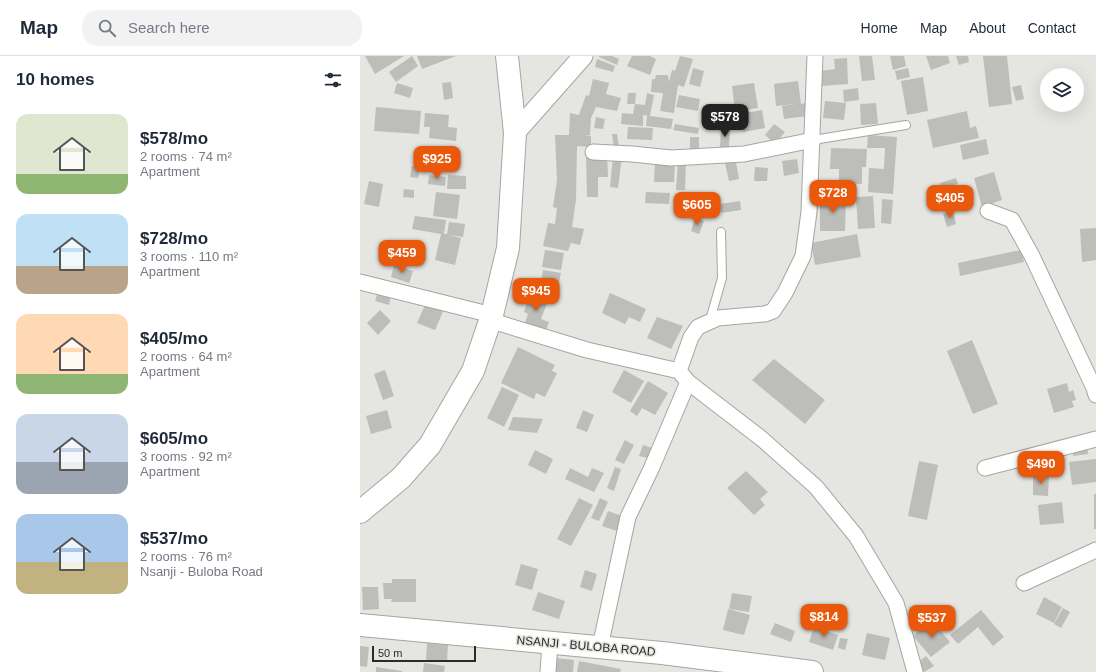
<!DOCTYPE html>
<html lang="en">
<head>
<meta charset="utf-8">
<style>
	:root { --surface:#fff; --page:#f2f2f3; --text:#1f2937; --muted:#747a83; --line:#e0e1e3; --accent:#ea580c }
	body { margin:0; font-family:Helvetica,sans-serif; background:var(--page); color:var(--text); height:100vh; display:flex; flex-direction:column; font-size:15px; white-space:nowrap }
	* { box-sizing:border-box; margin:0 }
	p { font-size:13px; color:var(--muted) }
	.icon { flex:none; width:22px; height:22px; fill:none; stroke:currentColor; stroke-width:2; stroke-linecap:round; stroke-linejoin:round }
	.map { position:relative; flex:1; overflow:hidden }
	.details { display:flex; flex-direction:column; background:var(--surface); width:360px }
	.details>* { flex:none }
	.controls { position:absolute; left:680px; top:12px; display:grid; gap:8px }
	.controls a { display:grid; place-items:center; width:44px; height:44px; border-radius:50%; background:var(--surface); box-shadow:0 4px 16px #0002; font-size:20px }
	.scale { position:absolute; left:12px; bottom:10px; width:104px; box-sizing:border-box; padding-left:4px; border:2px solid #2b2b29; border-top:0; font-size:11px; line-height:14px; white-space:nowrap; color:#2b2b29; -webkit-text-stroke:3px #e5e5e1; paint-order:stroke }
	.price { position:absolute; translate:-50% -34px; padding:0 9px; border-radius:8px; background:var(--accent); color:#fff; font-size:13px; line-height:26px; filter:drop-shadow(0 1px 2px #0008) }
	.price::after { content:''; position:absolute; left:50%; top:24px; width:12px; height:9px; margin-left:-6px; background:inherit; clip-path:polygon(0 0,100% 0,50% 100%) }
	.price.current { background:#222; color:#fff }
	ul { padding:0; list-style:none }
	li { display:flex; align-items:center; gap:12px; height:100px; padding:0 16px }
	li span { display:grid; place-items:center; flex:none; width:112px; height:80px; border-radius:12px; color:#555 }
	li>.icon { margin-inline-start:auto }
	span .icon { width:48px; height:48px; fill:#fffc; stroke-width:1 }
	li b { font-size:17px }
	h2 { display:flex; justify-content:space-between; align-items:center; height:48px; padding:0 16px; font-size:17px }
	header { display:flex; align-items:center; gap:24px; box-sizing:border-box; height:56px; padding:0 20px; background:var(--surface); border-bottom:1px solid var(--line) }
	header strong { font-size:19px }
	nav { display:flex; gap:22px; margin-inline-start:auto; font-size:14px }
	.search { width:280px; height:36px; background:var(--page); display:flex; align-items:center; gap:10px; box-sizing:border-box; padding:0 14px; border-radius:16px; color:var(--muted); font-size:15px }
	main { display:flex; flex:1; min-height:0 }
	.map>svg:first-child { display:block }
	.building { fill:#bdbdb9 }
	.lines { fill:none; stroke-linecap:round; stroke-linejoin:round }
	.service-casing { stroke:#a5a5a1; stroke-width:10 }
	.minor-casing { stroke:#a5a5a1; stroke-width:17 }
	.tertiary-casing { stroke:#a5a5a1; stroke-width:21 }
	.secondary-casing { stroke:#a5a5a1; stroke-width:24 }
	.primary-casing { stroke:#a5a5a1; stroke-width:24 }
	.service { stroke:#fff; stroke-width:8 }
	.minor { stroke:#fff; stroke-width:15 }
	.tertiary { stroke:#fff; stroke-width:19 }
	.secondary { stroke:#fff; stroke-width:22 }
	.primary { stroke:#fff; stroke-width:22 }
	.labels { text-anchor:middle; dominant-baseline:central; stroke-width:3; stroke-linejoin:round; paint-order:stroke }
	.street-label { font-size:12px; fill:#2b2b29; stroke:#e5e5e1 }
</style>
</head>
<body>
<header>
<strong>Map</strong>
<div class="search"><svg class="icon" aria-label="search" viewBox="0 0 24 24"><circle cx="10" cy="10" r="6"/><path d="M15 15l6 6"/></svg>Search here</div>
<nav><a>Home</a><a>Map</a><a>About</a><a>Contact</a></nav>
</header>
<main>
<section class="details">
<h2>10 homes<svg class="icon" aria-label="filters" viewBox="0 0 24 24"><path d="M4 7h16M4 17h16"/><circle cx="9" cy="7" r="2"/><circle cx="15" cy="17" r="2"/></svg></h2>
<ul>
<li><span style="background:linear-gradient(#dfe7d0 75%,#8fb573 0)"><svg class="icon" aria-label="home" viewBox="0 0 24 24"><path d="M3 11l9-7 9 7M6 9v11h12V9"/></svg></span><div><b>$578/mo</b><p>2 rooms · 74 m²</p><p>Apartment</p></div></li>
<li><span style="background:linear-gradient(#bfe0f5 65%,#b9a48a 0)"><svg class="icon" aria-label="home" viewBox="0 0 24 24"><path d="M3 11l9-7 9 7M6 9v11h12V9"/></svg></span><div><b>$728/mo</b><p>3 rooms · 110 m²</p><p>Apartment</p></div></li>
<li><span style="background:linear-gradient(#ffd9b3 75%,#8fb573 0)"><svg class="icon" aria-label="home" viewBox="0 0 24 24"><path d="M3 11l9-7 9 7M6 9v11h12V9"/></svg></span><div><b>$405/mo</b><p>2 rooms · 64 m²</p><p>Apartment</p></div></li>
<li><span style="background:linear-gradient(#c9d6e8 60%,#9aa5b1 0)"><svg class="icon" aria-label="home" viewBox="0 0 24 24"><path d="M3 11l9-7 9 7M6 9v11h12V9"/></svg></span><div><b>$605/mo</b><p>3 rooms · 92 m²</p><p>Apartment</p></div></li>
<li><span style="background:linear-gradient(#a9c7e8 60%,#c2b280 0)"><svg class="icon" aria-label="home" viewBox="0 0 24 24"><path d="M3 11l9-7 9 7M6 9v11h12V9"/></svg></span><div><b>$537/mo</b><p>2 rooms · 76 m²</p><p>Nsanji - Buloba Road</p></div></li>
</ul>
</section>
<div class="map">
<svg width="736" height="616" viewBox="0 0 736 616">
	<rect width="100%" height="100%" fill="#e5e5e1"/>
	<g class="building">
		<polygon points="5,0 44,0 15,18"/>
		<polygon points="52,0 58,10 36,26 29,16"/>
		<polygon points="57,0 96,0 62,13"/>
		<polygon points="239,0 252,0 259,3 257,9 239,1"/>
		<polygon points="272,0 290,0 296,3 290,19 267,10"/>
		<polygon points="320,0 333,3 324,31 318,29 314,57 300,55 303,37 291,36 292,23 295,23 296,19 308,19 309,26 312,14 315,15"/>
		<polygon points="499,0 512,0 515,24 502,25"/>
		<polygon points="530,0 544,0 546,10 533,14"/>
		<polygon points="566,0 588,0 590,7 571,14"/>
		<polygon points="596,0 608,0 609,6 599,9"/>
		<polygon points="623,0 647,0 652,48 629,51"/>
		<polygon points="487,2 488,28 461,30 460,15 475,13 474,3"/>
		<polygon points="237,3 255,10 253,16 235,11"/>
		<polygon points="333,12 344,15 340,31 329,28"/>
		<polygon points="548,12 550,21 537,24 535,15"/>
		<polygon points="563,21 568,55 547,59 541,25"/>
		<polygon points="233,23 249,27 246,38 261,42 257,55 236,51 231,62 230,79 224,79 231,80 231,91 217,90 216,144 212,171 224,173 220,189 211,187 208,195 183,190 188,167 195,168 197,152 193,151 197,124 195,79 209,79 210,57 219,59 226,39 229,40"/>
		<polygon points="438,25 441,48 445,47 447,60 424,63 422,50 435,48 416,50 414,28"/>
		<polygon points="91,26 93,42 84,44 82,27"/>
		<polygon points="37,27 53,32 50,42 34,37"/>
		<polygon points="394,27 398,52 375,55 372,30"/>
		<polygon points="661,29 664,43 656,45 652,31"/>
		<polygon points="498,32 499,44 484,46 483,34"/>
		<polygon points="268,37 276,37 275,48 285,49 287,37 294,39 290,60 313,63 311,73 286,70 287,60 290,60 283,59 283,70 261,68 262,57 273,58 275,48 267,48"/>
		<polygon points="319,39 340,43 338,55 316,51"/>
		<polygon points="465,45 486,47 484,64 463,62"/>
		<polygon points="516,47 518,68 501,69 500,48"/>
		<polygon points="16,51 61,55 59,78 14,75"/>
		<polygon points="402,54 405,72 383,76 380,58"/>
		<polygon points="607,55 610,72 616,70 619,82 573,92 567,64"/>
		<polygon points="65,57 89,59 88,71 97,72 96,85 69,82 70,71 64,71"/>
		<polygon points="236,61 245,63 243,73 234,72"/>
		<polygon points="315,68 339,72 338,78 313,74"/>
		<polygon points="414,68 425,76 415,88 405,79"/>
		<polygon points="268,71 293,72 292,84 267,83"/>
		<polygon points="361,72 370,72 369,91 360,91"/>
		<polygon points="252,78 257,78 259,92 254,93"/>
		<polygon points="508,79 537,81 533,138 508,136 509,112 524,113 525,92 507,92"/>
		<rect x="330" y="81" width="9" height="12"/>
		<polygon points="626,83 629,98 603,104 600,89"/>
		<polygon points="471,92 507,93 506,111 502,111 502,128 479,127 479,113 470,113"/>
		<polygon points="247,98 248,121 238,121 238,141 227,141 226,99"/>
		<polygon points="253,100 262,101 258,132 250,131"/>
		<polygon points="375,101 379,123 369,125 364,103"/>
		<polygon points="295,103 315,104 314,126 294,126"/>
		<polygon points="437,103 439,117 424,120 422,105"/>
		<polygon points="318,105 326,106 325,134 316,134"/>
		<polygon points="52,110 60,111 58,122 50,121"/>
		<polygon points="395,111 408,112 407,125 394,125"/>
		<polygon points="634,116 642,144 622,151 614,122"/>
		<polygon points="69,119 86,121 85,130 68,128"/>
		<polygon points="88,119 106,120 106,133 87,133"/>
		<polygon points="596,122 598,128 582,132 580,127"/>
		<polygon points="9,125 23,128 19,151 4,148"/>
		<polygon points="595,131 599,152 584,155 580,134"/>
		<polygon points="44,133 54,134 54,142 43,141"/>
		<polygon points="76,136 100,139 97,163 73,160"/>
		<polygon points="286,136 310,137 309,148 285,147"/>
		<polygon points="513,140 515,172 498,173 496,141"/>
		<polygon points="460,141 486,141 485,175 460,175"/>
		<polygon points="522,143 533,144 531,168 521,167"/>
		<polygon points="380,145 381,154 361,157 360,148"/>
		<polygon points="593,156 596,168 587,171 583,158"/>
		<polygon points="55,160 86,164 84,178 87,178 89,166 105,168 103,181 89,179 101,182 95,209 75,204 81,178 52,173"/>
		<polygon points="335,162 344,165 339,178 331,175"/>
		<polygon points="736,172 736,204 722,206 720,173"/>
		<polygon points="497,178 501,201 455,209 451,187"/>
		<polygon points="185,194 204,197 201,214 182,211"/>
		<polygon points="661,194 664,206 600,220 598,207"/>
		<polygon points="34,209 53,215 49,227 31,221"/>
		<polygon points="183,214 201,217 197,237 180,234"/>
		<polygon points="171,235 189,242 181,263 189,266 186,275 163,272 168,258 164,256"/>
		<polygon points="18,236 31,239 29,249 15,245"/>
		<polygon points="250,237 286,253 280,266 269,261 265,268 242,257"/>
		<polygon points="66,247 85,251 75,274 57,267"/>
		<polygon points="20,254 31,265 18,279 7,267"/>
		<polygon points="297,261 323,270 311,293 287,282"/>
		<polygon points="612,284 638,348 613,358 587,295"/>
		<polygon points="158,291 195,309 192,315 197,317 185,341 176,337 174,343 141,327"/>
		<polygon points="414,303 465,344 445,368 392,324"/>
		<polygon points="25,314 34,340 23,344 14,318"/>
		<polygon points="264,314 284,325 271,347 252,336"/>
		<polygon points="288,325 308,337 295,359 282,352 277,360 270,355"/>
		<polygon points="707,327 709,336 713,334 716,344 712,345 714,351 694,357 687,333"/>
		<polygon points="142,331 159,339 144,371 127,362"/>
		<polygon points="27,354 32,372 11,378 6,360"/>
		<polygon points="223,354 234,359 227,376 216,372"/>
		<polygon points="153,361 183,363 177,377 148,374"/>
		<polygon points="265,384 274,389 264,408 255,404"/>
		<polygon points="727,387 728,398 713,400 712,389"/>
		<polygon points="283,389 292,392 288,402 279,400"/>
		<polygon points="175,394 193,403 186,418 168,409"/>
		<polygon points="736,403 736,426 712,429 709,406"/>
		<polygon points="559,405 578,409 567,464 548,460"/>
		<polygon points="255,411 261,413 254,435 247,432"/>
		<polygon points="210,412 228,421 232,412 244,417 234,436 205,423"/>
		<polygon points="386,415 408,436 400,443 405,449 394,459 367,432"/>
		<polygon points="673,418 689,419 688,440 673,439"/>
		<rect x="734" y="438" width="2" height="35"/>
		<polygon points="219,442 233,449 211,490 197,483"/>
		<polygon points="240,442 248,446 239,465 231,462"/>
		<polygon points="702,446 704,467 680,469 678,449"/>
		<polygon points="248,455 262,460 257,475 242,470"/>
		<polygon points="161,508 178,513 172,534 155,529"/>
		<polygon points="225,514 237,518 232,535 220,531"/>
		<polygon points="32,523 56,523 56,546 31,546 32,543 24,543 23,527 32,527"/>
		<polygon points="2,531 18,531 19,553 3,554"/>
		<polygon points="178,536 205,545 199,563 172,554"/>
		<polygon points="372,537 392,540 389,556 369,553"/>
		<polygon points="684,541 702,551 694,567 676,558"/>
		<polygon points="703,552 710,556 701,572 694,568"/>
		<polygon points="368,553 390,559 384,579 363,574"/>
		<polygon points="621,554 644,581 633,590 618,571 598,588 590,579"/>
		<polygon points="572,564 590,586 571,601 553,580"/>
		<polygon points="415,567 435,575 431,586 410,578"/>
		<polygon points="454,571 478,579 473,594 449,586"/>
		<polygon points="507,577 530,582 525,604 502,599"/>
		<polygon points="480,582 488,583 485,594 478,592"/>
		<polygon points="67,587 88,589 87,606 66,605"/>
		<polygon points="0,590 9,591 7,611 0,610"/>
		<polygon points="566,600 574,610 564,616 557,607"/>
		<polygon points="196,602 214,604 213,616 194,616"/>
		<polygon points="219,605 261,613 260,616 217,616"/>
		<polygon points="64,607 85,610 84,616 63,616"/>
		<polygon points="16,611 42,615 42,616 16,616"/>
	</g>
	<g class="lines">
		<g class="service-casing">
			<g id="service">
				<polyline points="453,84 546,69"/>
				<polyline points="350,264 362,222 361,176"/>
			</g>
		</g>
		<g class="minor-casing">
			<g id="minor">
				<polyline points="233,96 272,98 311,102 384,98 453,84"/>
				<polyline points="628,155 652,164 672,200 734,332 736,339"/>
				<polyline points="0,226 132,259"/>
				<polyline points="129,264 227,294 319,315 328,326 402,383 456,431 496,480 536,547 555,616"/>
				<polyline points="319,315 331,281 338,271 358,262 405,258 413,255 425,237 443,200 449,156 455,0"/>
				<polyline points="625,412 736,383"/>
				<polyline points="664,527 736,494"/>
				<polyline points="240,591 268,461 292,411 328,326"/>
				<polyline points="188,616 190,587"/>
			</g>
		</g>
		<g class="tertiary-casing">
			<polyline id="tertiary" points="155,77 223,0"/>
		</g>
		<g class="secondary-casing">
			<polyline id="secondary" points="0,569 302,597 452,616"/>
		</g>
		<g class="primary-casing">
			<polyline id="primary" points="0,456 41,422 70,389 113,315 132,259 148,192 155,77 147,0"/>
		</g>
		<use href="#service" class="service"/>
		<use href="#minor" class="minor"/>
		<use href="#tertiary" class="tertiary"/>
		<use href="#secondary" class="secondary"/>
		<use href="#primary" class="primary"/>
	</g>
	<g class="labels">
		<g class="street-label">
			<text transform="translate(226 590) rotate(5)">NSANJI - BULOBA ROAD</text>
		</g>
	</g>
</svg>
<div class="controls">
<a><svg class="icon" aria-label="layers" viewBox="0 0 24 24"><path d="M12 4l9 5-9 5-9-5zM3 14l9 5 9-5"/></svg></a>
</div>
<div class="scale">50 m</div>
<b class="price current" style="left:365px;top:82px">$578</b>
<b class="price" style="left:77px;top:124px">$925</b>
<b class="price" style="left:473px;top:158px">$728</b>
<b class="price" style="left:590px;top:163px">$405</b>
<b class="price" style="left:337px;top:170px">$605</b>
<b class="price" style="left:42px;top:218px">$459</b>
<b class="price" style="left:176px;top:256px">$945</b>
<b class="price" style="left:681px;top:429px">$490</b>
<b class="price" style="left:464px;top:582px">$814</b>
<b class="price" style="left:572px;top:583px">$537</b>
</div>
</main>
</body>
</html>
